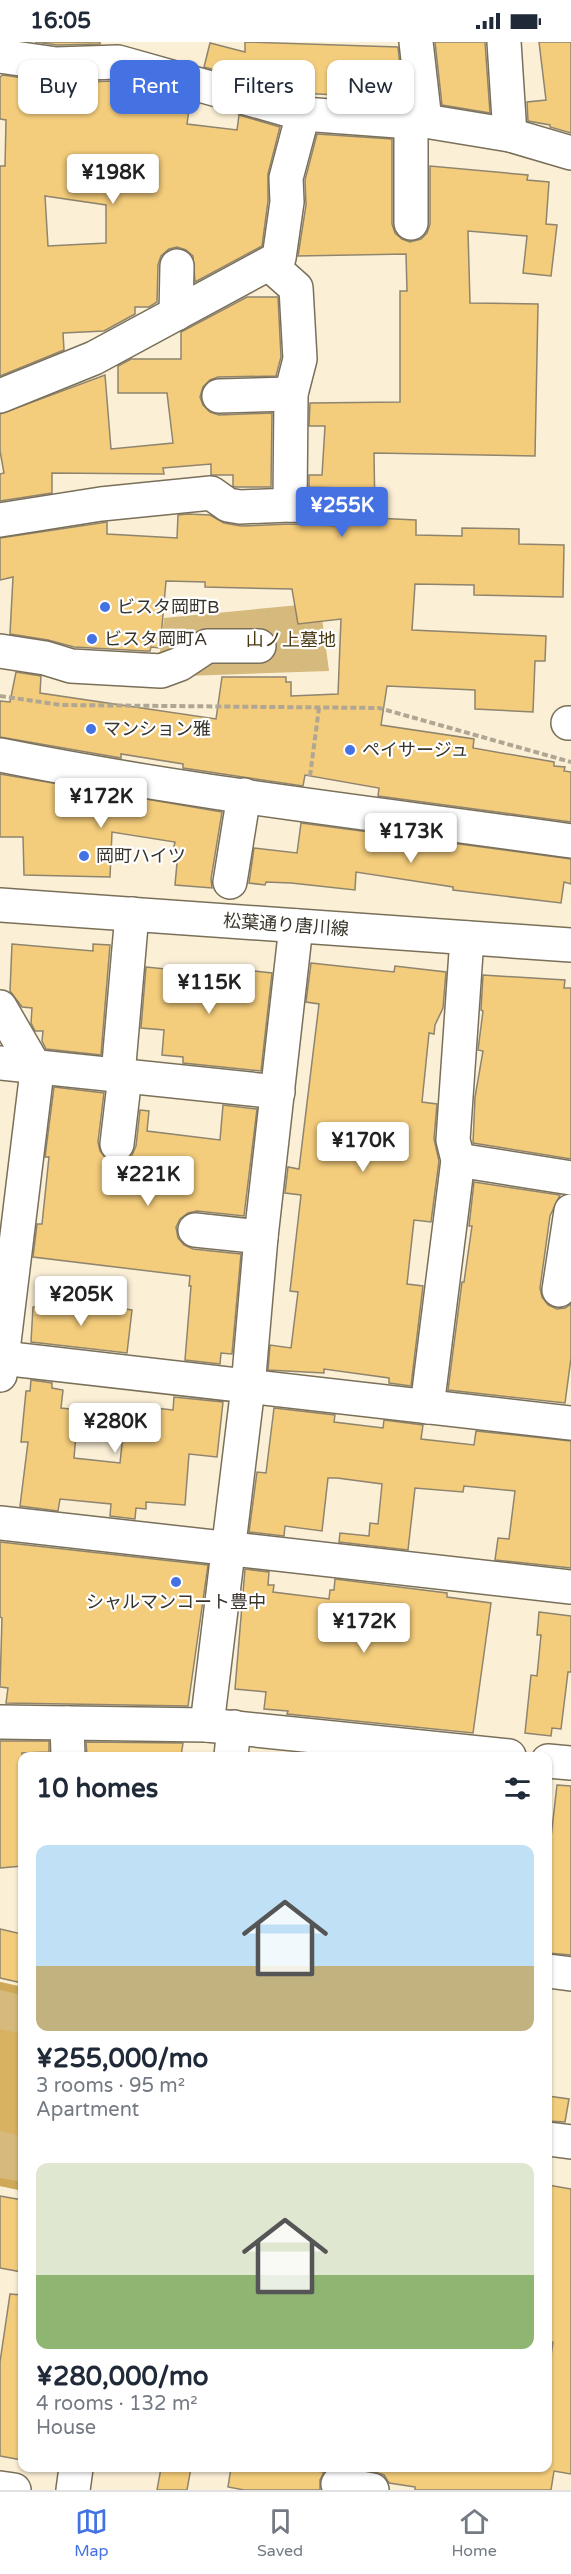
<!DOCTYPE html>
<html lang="en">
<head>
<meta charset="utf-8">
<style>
	:root { --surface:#fff; --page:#f2f2f3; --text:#1f2937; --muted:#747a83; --line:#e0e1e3; --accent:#4472e3 }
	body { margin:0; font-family:"Varela Round","Noto Sans JP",sans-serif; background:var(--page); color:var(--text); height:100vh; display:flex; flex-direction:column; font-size:22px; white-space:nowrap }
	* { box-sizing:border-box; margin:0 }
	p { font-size:20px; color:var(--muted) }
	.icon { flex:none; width:33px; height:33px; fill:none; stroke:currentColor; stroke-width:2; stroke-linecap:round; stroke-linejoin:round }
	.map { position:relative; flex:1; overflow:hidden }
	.side { position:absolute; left:18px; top:1710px; width:534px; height:720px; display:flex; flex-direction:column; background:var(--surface); border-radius:12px; box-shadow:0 2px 4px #0004 }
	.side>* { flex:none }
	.guide { position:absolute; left:18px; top:18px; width:536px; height:54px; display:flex; gap:12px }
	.price { position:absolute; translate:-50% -51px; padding:0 14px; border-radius:6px; background:#fff; color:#222; font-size:20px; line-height:39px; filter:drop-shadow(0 2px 3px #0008) }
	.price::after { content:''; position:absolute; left:50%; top:36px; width:18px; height:14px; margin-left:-9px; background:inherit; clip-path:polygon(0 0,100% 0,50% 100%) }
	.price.on { background:var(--accent); color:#fff }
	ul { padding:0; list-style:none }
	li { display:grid; align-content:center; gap:12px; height:318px; padding:0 18px }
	li span { display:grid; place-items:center; height:186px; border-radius:12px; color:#555 }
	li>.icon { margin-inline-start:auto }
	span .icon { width:108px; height:108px; fill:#fffc; stroke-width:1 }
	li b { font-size:26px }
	h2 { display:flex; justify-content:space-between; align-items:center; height:72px; padding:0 18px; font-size:26px }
	.chip { padding:0 21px; border-radius:12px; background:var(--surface); box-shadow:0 2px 4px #0004; font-size:21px; line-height:54px }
	.chip.on { background:var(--accent); color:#fff }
	.status { display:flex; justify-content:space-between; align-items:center; height:42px; padding:0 30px; background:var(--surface); direction:ltr }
	.status svg { height:16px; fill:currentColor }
	.tab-bar { display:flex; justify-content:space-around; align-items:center; height:84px; border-top:2px solid var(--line); background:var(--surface); font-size:16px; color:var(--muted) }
	.tab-bar a { display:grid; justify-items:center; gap:3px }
	.tab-bar .on { color:var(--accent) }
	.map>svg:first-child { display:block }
	.green { fill:#d6b97c }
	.forest { fill:#d8b260 }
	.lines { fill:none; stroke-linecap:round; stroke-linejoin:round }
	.stream { stroke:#cfa957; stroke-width:8 }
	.building { fill:#f4cd7c; stroke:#8f846e; stroke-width:1.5; fill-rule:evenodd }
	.minor-casing { stroke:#7a705a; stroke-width:36 }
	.path { stroke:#afa693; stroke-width:4; stroke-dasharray:6 3; stroke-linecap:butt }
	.minor { stroke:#fff; stroke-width:33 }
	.poi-dot { fill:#4472e3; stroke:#fff; stroke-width:2 }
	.labels { text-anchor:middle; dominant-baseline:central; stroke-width:4.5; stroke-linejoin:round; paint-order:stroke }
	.poi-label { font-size:18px; fill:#39342b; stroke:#fff; text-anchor:start }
	.park-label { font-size:18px; fill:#473713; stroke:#fff }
	.street-label { font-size:18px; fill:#39342b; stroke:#fff }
</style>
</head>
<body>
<div class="status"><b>16:05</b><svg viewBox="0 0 49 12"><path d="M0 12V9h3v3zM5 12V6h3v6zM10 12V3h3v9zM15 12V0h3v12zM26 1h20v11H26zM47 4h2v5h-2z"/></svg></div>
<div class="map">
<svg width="571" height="2448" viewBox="0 0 571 2448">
	<rect width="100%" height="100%" fill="#fbefd6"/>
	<g class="green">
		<polygon points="320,561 329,629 157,635 164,576"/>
		<polygon points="0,1942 22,1947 22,2149 0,2144"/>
	</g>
	<polygon class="forest" points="0,1987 22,1992 22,2094 0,2089"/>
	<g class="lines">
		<g class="stream">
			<polyline points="0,1944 22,1949"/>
			<polyline points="0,2140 22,2144"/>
		</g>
	</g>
	<g class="building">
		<polygon points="35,0 100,0 100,2 57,3"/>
		<polygon points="245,0 398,5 404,61 338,56 338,53 297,51 204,25 210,1 245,10"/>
		<polygon points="435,0 485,0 490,71 442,63"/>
		<polygon points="539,0 571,0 571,91 550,85 550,83 528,79 527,60 546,58"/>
		<path d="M 3,33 L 56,41 L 116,39 L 152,49 L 151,52 L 190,60 L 187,82 L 237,88 L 239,73 L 280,85 L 268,132 L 268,159 L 262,204 L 195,240 L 193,214 L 186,208 L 177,205 L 169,207 L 161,214 L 158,223 L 157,260 L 149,265 L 135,265 L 135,272 L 104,289 L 63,291 L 64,308 L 0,334 L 0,124 L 5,124 L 6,78 L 0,77 L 0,35 ZM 45,154 L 106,163 L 106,201 L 48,204 Z"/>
		<polygon points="317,92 392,97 392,182 395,191 402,197 410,200 421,197 427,191 430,182 430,124 528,133 527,138 549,140 546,182 557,183 551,234 523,231 527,194 468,189 470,261 538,262 535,414 374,411 375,476 416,478 416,493 462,494 462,486 519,487 519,502 564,503 563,555 474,553 474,543 415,542 412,588 546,594 545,619 535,619 533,670 475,667 475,648 387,644 381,683 474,697 473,706 554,720 554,724 565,725 564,729 571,730 571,780 378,754 379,746 305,733 303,744 183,726 183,722 121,712 121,716 0,695 0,659 10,660 16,630 41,634 40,651 216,677 222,635 286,635 286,640 291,640 291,654 338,652 341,577 298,582 292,547 205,545 205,540 166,539 160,606 151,605 150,609 145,609 74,605 48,598 10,592 13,535 0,538 0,496 107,480 107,492 177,496 178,473 188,472 210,473 224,481 241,484 290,482 344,484 353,482 361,475 364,466 362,457 354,449 346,446 309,445 309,433 322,433 325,384 309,384 310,361 400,360 400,249 407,249 406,212 298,214 306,163 305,138"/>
		<polygon points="247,255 278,255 281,315 276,334 218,335 210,338 203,345 200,355 203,363 210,370 219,373 272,371 271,445 235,445 233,444 233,433 211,433 211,422 163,426 164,432 52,431 52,451 0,459 0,432 4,431 0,409 0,372 105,333 111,407 173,401 167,351 118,351 118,324 131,317 181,317 181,290"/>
		<polygon points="0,732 222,770 211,837 212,846 175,843 178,810 173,809 175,800 112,790 110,835 24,833 23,795 0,795"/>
		<polygon points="301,781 571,817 571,842 564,840 561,861 453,848 453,845 356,830 355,848 291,841 266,840 265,843 249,841 254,806 297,811"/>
		<polygon points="12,902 93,909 93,902 110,903 101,1013 46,1007 42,999 43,989 35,989 31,981 32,966 22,965 10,949"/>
		<polygon points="311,921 394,930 395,924 446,930 443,966 435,983 434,992 429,991 422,1060 437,1062 434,1097 439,1119 431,1180 414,1178 407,1242 423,1244 411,1344 389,1341 389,1336 324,1327 324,1331 268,1328 270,1303 291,1306 298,1250 290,1249 301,1153 285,1151 288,1125 299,1127 319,962 306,960"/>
		<polygon points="146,925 175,928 175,925 234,932 234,927 272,931 261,1029 183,1021 183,1015 162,1013 164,988 141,986"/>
		<polygon points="483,933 565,938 564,946 571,946 571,1117 473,1101 475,1055 483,1009 478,1008 483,969 481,968"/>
		<polygon points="54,1045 104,1051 98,1100 100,1109 106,1117 115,1121 125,1119 132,1113 136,1104 140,1068 149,1069 147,1089 220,1098 223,1063 257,1067 244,1174 197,1169 188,1171 180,1177 176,1185 178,1196 184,1203 193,1207 241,1212 232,1312 221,1311 220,1322 185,1318 191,1244 189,1244 190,1234 33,1215 37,1182 42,1182 49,1115 45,1115"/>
		<polygon points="474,1140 560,1153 550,1174 540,1246 542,1255 548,1263 557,1267 565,1266 571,1262 571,1316 565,1361 448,1348 462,1240 464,1240 472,1184 469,1184"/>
		<polygon points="41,1253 59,1254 58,1267 101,1271 102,1264 132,1268 127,1311 31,1300 33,1265 39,1265"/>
		<polygon points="31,1338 52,1341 52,1346 63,1348 61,1366 78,1368 74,1416 120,1421 126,1363 173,1368 174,1355 223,1360 217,1415 189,1412 185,1463 146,1460 146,1467 136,1466 135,1477 110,1474 111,1462 60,1457 58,1469 20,1464 28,1400 21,1400 26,1349 30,1349"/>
		<polygon points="274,1366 335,1373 334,1380 383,1386 384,1378 423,1383 421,1397 474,1403 476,1389 571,1399 571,1526 495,1518 498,1496 509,1497 515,1449 464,1444 463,1450 415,1446 408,1508 339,1500 340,1491 369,1494 370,1481 378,1482 382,1442 337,1436 328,1436 322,1489 285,1484 284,1494 249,1490 257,1430 266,1431"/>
		<polygon points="0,1500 208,1523 188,1664 6,1661 8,1646 0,1645 2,1576 0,1575"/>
		<polygon points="245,1527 269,1530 268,1543 274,1543 273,1550 329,1557 330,1548 334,1548 335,1537 447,1551 447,1555 491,1561 473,1691 287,1672 288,1669 264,1667 266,1650 235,1647"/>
		<polygon points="539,1570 571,1574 571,1630 568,1630 561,1687 552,1686 551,1694 525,1691 531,1633 537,1634 541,1593 537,1593"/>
		<polygon points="0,1699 49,1699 49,1710 22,1711 22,1824 0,1826"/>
		<polygon points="86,1700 183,1701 181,1714 87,1714"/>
		<polygon points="557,1743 571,1744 571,1913 548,1911 548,1839 551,1813 549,1813"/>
		<polygon points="0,1887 22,1892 22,1941 0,1936"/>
		<polygon points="548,2054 569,2057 565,2080 548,2079"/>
		<polygon points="548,2143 571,2147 571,2432 554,2429 551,2448 415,2448 415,2445 389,2441 384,2433 369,2428 369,2426 548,2426 548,2334 553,2300 548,2299"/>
		<polygon points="0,2154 22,2158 22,2230 0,2226"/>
		<polygon points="10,2252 22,2253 22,2418 0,2414 0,2320"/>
		<polygon points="161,2426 191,2426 187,2448 157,2448"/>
		<polygon points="231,2426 296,2426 324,2430 320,2438 320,2448 244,2448 228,2445"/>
	</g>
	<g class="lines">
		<g class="minor-casing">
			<g id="minor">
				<polyline points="416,0 425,79"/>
				<polyline points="504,0 510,93"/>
				<polyline points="0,14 56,22 118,20 303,72 411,80 425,79 510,93 571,111"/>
				<polyline points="411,80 411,181"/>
				<polyline points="176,272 177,224"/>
				<polyline points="0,354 94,316 279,216 287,160 286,136 303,72"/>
				<polyline points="219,354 291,352"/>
				<polyline points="290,463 345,465"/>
				<polyline points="0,478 101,462 211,451 228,463 240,465 290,463 291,352 300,317 296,246 269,222"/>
				<polyline points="0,609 45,616 71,624 161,629 180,622 207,604 259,604"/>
				<polyline points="568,681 571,681"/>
				<path d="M 0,713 C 188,751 381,772 571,799"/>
				<polyline points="230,840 244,753"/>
				<polyline points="0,863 571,903"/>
				<polyline points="0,965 37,1029 0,1333"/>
				<polyline points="0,1021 278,1050"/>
				<polyline points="118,1033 132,872"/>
				<polyline points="117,1102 125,1034"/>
				<polyline points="458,1118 571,1136"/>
				<polyline points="195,1188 261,1195"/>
				<polyline points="559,1248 571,1169"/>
				<polyline points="2,1316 571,1381"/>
				<polyline points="427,1365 458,1118 453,1098 467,896"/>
				<polyline points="0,1481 571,1545"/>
				<polyline points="0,1680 207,1683 509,1714"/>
				<polyline points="67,1681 68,1714"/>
				<polyline points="207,1683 248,1345 261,1195 296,884"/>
				<polyline points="231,1714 234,1685"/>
				<polyline points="548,1719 571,1721"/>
				<polyline points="548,1929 571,1932"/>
				<polyline points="548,2097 571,2100"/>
				<polyline points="338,2442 372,2448"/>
				<polyline points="0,2446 14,2448"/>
				<polyline points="73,2448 76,2426"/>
			</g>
		</g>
		<g class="path">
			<polyline points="0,654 61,663 379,666 571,720"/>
			<polyline points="310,734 319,666"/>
		</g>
		<use href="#minor" class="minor"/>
	</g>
	<g class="poi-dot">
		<circle cx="105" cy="565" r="6"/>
		<circle cx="92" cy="597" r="6"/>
		<circle cx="91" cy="687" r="6"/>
		<circle cx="350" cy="708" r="6"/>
		<circle cx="84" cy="814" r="6"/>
		<circle cx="176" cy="1540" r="6"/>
	</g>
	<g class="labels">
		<g class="poi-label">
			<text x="117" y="565">ビスタ岡町B</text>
			<text x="104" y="597">ビスタ岡町A</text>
			<text x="103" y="687">マンション雅</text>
			<text x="362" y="708">ペイサージュ</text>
			<text x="96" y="814">岡町ハイツ</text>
			<text x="176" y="1560" text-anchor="middle">シャルマンコート豊中</text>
		</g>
		<g class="park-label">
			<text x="291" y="598">山ノ上墓地</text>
		</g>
		<g class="street-label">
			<text transform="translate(286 883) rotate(4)">松葉通り唐川線</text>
		</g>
	</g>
</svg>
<b class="price" style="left:113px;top:163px">¥198K</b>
<b class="price on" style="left:342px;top:496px">¥255K</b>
<b class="price" style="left:101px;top:787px">¥172K</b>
<b class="price" style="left:411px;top:822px">¥173K</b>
<b class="price" style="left:209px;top:973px">¥115K</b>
<b class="price" style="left:363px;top:1131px">¥170K</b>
<b class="price" style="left:148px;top:1165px">¥221K</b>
<b class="price" style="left:81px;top:1285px">¥205K</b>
<b class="price" style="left:115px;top:1412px">¥280K</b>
<b class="price" style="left:364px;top:1612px">¥172K</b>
<div class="guide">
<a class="chip">Buy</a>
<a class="chip on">Rent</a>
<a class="chip">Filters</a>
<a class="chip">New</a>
</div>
<section class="side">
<h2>10 homes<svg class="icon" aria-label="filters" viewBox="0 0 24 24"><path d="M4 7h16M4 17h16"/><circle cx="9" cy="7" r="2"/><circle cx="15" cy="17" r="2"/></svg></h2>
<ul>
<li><span style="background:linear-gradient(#bfe0f5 65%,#c2b280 0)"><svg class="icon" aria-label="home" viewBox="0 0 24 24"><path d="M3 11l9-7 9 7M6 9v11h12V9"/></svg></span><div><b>¥255,000/mo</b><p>3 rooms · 95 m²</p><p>Apartment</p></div></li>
<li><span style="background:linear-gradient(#dfe7d0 60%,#8fb573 0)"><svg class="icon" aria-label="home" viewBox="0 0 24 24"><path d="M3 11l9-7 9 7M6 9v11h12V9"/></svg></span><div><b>¥280,000/mo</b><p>4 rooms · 132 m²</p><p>House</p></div></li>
</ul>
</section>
</div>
<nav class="tab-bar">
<a class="on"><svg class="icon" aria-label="map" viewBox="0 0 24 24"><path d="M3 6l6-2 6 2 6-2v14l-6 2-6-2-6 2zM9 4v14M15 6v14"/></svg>Map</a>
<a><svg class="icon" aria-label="saved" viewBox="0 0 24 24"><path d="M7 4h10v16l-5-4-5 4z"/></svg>Saved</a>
<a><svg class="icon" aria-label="home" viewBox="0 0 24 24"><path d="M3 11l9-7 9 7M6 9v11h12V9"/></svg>Home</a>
</nav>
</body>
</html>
